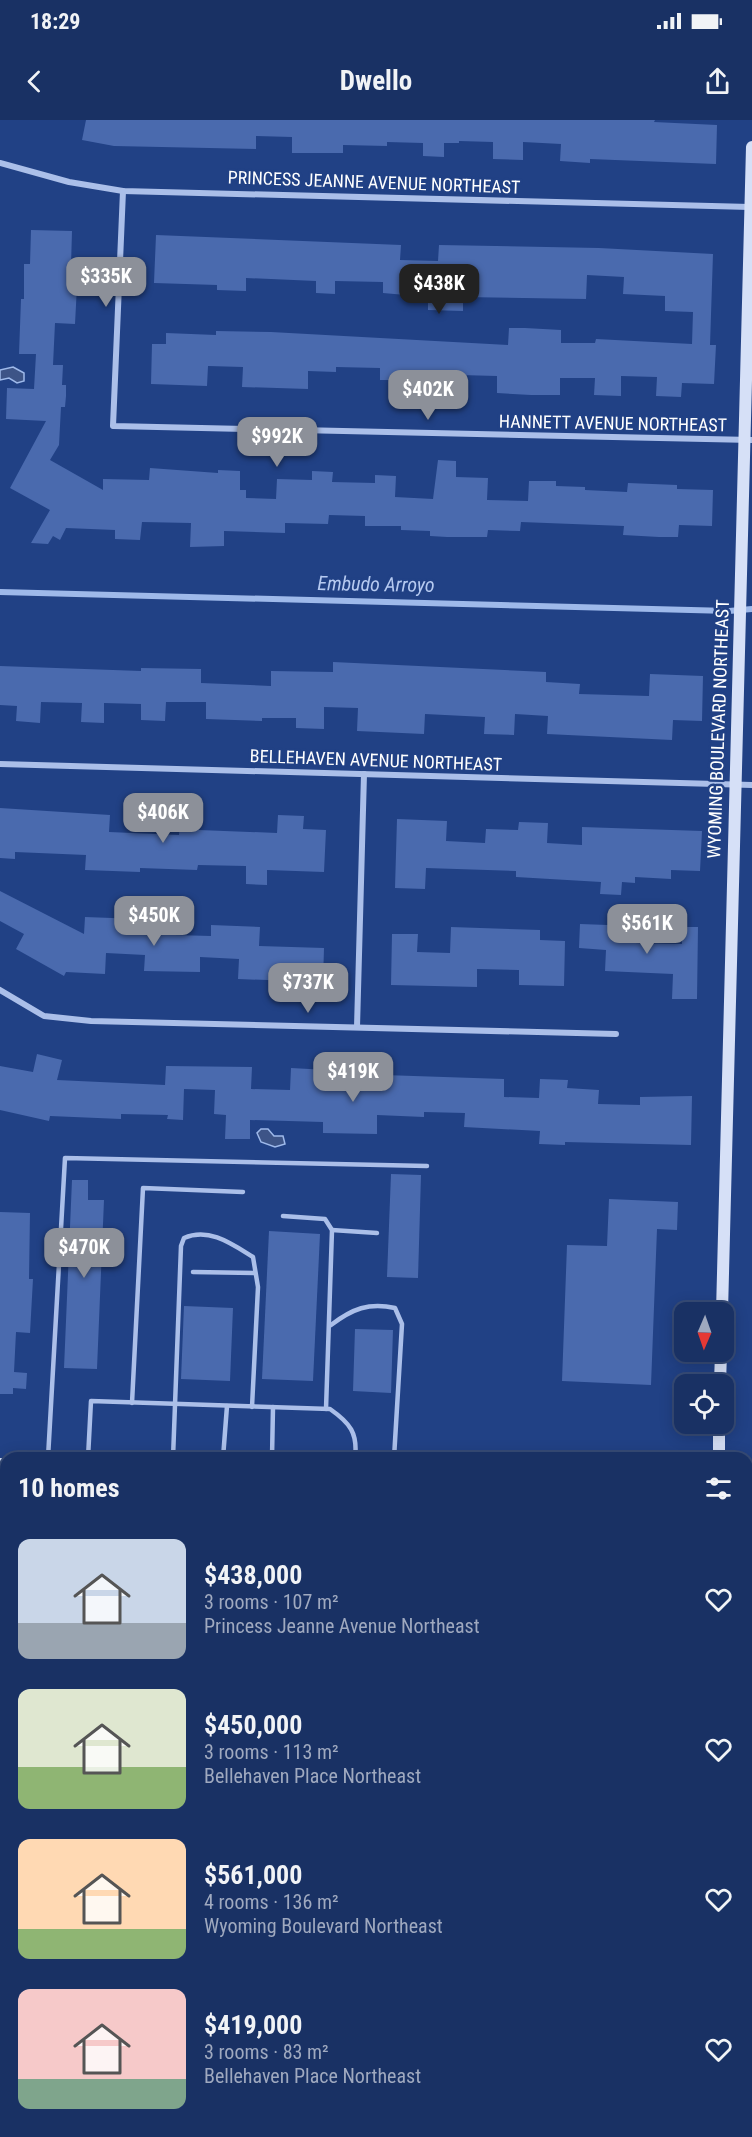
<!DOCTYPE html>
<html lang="en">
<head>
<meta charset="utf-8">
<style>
	:root { --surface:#193164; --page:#22396a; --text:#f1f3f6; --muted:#9fa9bf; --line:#374c78; --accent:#8c9099 }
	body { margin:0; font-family:"Roboto Condensed",sans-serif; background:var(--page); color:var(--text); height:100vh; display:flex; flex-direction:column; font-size:22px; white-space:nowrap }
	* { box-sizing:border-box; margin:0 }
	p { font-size:20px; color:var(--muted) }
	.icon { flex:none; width:33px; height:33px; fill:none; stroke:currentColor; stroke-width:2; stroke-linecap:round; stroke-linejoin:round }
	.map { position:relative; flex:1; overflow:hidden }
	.drawer { position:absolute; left:0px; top:1332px; width:753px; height:686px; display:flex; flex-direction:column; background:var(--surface); border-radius:18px 18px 0 0; box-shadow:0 3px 15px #0003,0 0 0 2px var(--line) }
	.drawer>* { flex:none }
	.needle { width:39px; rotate:182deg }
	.fabs { position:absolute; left:674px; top:1182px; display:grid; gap:12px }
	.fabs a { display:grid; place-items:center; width:60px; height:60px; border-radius:12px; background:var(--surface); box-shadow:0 3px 15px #0003,0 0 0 2px var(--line); font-size:30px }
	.price { position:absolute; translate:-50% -51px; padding:0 14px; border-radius:12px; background:var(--accent); color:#fff; font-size:20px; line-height:39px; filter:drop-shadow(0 2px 3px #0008) }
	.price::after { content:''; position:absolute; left:50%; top:36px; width:18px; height:14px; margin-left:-9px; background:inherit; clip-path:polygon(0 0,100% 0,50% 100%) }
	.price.selected { background:#222; color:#fff }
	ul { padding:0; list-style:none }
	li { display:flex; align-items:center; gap:18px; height:150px; padding:0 18px }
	li span { display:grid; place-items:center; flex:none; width:168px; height:120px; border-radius:12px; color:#555 }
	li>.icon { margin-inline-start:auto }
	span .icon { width:72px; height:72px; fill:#fffc; stroke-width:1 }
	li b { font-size:26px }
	h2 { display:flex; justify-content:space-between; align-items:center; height:72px; padding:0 18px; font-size:26px }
	.status { display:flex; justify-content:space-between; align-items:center; height:42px; padding:0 30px; background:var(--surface); direction:ltr }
	.status svg { height:16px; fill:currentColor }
	header { display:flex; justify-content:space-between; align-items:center; height:78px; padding:0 18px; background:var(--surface); font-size:27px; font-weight:700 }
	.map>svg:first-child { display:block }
	.water { fill:#3d5487; stroke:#9eb9ea; stroke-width:1.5 }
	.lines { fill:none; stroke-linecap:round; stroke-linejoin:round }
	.stream { stroke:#9eb9ea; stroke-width:6 }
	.building { fill:#4a6aae }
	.lane { stroke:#abbfe9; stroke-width:4.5 }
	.street { stroke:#abbfe9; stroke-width:6 }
	.secondary { stroke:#d6e0f7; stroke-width:12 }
	.labels { text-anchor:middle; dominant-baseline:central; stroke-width:5; stroke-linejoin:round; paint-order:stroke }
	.street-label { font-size:18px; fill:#fff; stroke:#214185 }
	.water-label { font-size:20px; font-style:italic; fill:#b6caf1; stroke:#214185 }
</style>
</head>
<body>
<div class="status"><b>18:29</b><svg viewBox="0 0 49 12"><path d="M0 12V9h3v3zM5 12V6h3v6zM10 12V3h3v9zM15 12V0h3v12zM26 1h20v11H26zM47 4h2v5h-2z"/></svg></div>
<header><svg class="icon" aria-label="back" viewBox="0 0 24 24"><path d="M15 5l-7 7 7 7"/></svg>Dwello<svg class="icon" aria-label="share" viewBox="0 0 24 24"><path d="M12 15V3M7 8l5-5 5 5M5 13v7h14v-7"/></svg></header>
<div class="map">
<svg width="752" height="2017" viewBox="0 0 752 2017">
	<rect width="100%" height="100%" fill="#214185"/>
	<g class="water">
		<polygon points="13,247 24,253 24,261 17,263 9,258 0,260 0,250"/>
		<polygon points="261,1009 268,1009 274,1016 283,1016 285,1024 275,1027 261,1022 257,1013"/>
	</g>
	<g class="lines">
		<polyline class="stream" points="0,472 729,491 752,489"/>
	</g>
	<g class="building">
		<polygon points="86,0 655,0 654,2 717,5 716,44 590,39 590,43 560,41 561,24 523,22 523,40 493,39 493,22 459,21 459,23 444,23 444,37 423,36 423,23 387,22 387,26 343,25 343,33 292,33 292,17 256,16 256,29 114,26 82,20"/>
		<polygon points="31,110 72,111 71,146 78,147 75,204 55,203 53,245 63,245 62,265 66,265 66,276 65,287 61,287 59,325 50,340 103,370 103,359 149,360 150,348 218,353 218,350 240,351 240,370 246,370 246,378 276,379 277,359 312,360 312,351 333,352 332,362 375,363 375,355 396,356 395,377 433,379 438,340 456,341 456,357 488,358 487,380 528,381 529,361 556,361 556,366 585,367 585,370 627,372 628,363 677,365 677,369 713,370 712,406 679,405 678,417 659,417 623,415 624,406 521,402 520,411 488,410 487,417 447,417 430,416 430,411 401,410 401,406 365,406 365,396 329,395 328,404 285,403 285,413 224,411 224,426 190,427 191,403 142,402 140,420 115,419 115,410 66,408 60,420 53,416 48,424 31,423 50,390 10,368 46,301 6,299 7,268 34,269 36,234 19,234 21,179 24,179 24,144 30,144"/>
		<polygon points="156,115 401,125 400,140 438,141 439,125 599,128 713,134 710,225 716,225 714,264 682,263 681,277 656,276 657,257 621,256 621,276 594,275 595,258 560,258 560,275 531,275 497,273 497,256 460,255 460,258 432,257 431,272 404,271 404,260 380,260 380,248 336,247 336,252 308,251 308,269 242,267 243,247 208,246 207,266 151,264 152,224 166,224 166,213 216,215 216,211 271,212 508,225 509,208 525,208 561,210 561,223 595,223 596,219 692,224 693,192 665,191 665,176 623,174 624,157 587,155 586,179 463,177 463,191 428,190 428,177 383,173 383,162 335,161 335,174 316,173 316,161 246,158 246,171 217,170 217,165 154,163"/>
		<polygon points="333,542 546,552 546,562 580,564 579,574 649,576 650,554 703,556 702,601 673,600 672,620 547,614 548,596 515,594 514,615 484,614 485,597 425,594 424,614 357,611 358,588 324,587 324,609 296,608 296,598 262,598 262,601 206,599 206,582 166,582 165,601 141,600 141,584 104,583 104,603 81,602 82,583 41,582 40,603 16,601 17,586 0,585 0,546 141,551 141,548 201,549 201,563 271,566 271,551 333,552"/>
		<polygon points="0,688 110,695 109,712 179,715 180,702 199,703 199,710 277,713 278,695 304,696 303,709 326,710 324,752 267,750 267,765 246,764 246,746 198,745 197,750 140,748 140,752 85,750 86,735 15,732 15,739 0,738"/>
		<polygon points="397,699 447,701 446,721 485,723 486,709 518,710 519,702 548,703 547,723 582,725 582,707 702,711 700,751 671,750 671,759 635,757 635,763 622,762 621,775 600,774 601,762 516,757 516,751 426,748 425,769 395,768"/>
		<polygon points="0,771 84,814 85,797 139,799 138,814 211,816 211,805 260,807 259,826 324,828 323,862 238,859 239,839 200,837 200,852 144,851 145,835 106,833 105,854 66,852 64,856 16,829 24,814 0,801"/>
		<polygon points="580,804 635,806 634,823 682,824 682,807 698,807 697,879 672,879 673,854 605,851 606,830 579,828"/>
		<polygon points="451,807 540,810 540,820 565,821 564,866 519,865 519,850 477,849 477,867 391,865 392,814 418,814 417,832 450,833"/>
		<polygon points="37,934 62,940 57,960 165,965 166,946 252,947 251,969 290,970 291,948 346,951 346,970 384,971 384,955 504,959 504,977 539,978 540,959 568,960 567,968 599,970 598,984 640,985 640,977 692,976 691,1025 565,1022 565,1025 539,1024 540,1011 464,1007 465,993 424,992 424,997 377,995 377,1014 323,1013 323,1002 250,1000 250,1019 225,1019 226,995 214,994 215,970 184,969 183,1000 167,999 168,995 121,994 121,999 50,996 49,1001 0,990 0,946 33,952"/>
		<polygon points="391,1054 421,1055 418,1158 387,1157"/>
		<polygon points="72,1060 88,1060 88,1080 104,1080 97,1249 64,1248"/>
		<polygon points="609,1079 678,1082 677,1110 657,1109 651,1265 562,1261 567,1125 607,1126"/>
		<polygon points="0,1092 30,1093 29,1159 33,1159 30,1213 16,1212 14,1252 27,1253 26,1269 13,1268 13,1274 0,1274"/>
		<polygon points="269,1111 320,1114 313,1261 262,1259"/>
		<polygon points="184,1186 233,1188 230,1261 181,1259"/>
		<polygon points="355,1209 393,1210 391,1273 353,1271"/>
	</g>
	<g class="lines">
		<g class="lane">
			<polyline points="283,1096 325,1099 332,1110 326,1289"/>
			<polyline points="332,1110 377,1113"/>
			<polyline points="193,1152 255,1153"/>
			<path d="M 331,1205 C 352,1189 369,1182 395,1188 L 402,1204 L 394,1338"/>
			<polyline points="132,1283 143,1068 243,1072"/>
			<polyline points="48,1338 65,1038 427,1046"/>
			<path d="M 88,1338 L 91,1281 L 330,1289 C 350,1303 358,1313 355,1338"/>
			<path d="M 173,1338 L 181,1126 L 184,1118 C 209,1107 232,1124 253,1137 L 258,1167 L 252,1287"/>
			<polyline points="223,1338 227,1286"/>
			<polyline points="272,1338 273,1287"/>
			<polyline points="0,1453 6,1459"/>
			<polyline points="0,1601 6,1628"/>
			<polyline points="433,2017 433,2012"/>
			<polyline points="472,2017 472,2012"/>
			<polyline points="600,2017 600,2012"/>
			<polyline points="639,2017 640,2012"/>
		</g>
		<g class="street">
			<polyline points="0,43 69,62 123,71 750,87"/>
			<polyline points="123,71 113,306 752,320"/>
			<polyline points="0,644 752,665"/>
			<polyline points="0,870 44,896 91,901 616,914"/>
			<polyline points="357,907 364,654"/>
			<polyline points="747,1628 752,1628"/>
		</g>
		<g class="secondary">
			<polyline points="722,1192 752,27"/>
			<polyline points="720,1264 721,1232"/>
			<polyline points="719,1338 719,1304"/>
			<polyline points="0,1344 6,1344"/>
			<polyline points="747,1359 752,1358"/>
			<polyline points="747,1389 752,1389"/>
			<polyline points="747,1851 752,1708"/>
			<polyline points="0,2016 16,2012"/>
			<polyline points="39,2017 54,2012"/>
			<polyline points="81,2017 97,2012"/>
			<polyline points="695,2017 695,2012"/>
			<polyline points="742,2017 742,2012"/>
		</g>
	</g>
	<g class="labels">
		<g class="street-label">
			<text transform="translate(374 62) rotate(2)">PRINCESS JEANNE AVENUE NORTHEAST</text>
			<text transform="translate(613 303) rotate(1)">HANNETT AVENUE NORTHEAST</text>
			<text transform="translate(718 609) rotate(-88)">WYOMING BOULEVARD NORTHEAST</text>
			<text transform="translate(376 640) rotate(2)">BELLEHAVEN AVENUE NORTHEAST</text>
		</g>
		<g class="water-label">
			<text transform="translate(376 464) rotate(1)">Embudo Arroyo</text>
		</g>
	</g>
</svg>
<div class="fabs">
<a><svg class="needle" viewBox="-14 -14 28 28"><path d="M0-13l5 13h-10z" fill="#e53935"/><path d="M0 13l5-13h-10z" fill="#9fa9bf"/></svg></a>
<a><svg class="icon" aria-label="locate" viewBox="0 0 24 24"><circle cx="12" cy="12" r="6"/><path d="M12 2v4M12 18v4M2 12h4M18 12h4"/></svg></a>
</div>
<b class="price" style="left:106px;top:188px">$335K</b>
<b class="price selected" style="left:439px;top:195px">$438K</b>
<b class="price" style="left:428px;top:301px">$402K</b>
<b class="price" style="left:277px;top:348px">$992K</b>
<b class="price" style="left:163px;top:724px">$406K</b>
<b class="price" style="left:154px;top:827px">$450K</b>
<b class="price" style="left:647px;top:835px">$561K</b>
<b class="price" style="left:308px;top:894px">$737K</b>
<b class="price" style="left:353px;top:983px">$419K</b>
<b class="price" style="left:84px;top:1159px">$470K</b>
<section class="drawer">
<h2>10 homes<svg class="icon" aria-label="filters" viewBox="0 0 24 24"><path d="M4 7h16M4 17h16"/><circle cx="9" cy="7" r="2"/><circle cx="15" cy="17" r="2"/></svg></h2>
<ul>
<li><span style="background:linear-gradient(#c9d6e8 70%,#9aa5b1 0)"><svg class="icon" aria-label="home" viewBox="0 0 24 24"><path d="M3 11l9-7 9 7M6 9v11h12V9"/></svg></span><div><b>$438,000</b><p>3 rooms · 107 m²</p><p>Princess Jeanne Avenue Northeast</p></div><svg class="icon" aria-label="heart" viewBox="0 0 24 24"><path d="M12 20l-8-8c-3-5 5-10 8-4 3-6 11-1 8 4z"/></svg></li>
<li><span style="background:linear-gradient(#dfe7d0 65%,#8fb573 0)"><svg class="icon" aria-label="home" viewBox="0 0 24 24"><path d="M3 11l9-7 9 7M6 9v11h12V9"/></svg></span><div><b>$450,000</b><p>3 rooms · 113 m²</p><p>Bellehaven Place Northeast</p></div><svg class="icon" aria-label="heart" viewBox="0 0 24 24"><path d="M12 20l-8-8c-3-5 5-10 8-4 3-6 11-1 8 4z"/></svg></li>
<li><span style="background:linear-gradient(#ffd9b3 75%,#8fb573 0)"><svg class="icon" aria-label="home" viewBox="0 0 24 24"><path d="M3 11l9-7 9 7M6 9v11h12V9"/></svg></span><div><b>$561,000</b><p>4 rooms · 136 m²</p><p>Wyoming Boulevard Northeast</p></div><svg class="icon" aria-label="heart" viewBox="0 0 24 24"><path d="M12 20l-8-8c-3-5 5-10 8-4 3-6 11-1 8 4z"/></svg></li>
<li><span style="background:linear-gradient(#f6c9c9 75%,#7fa58c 0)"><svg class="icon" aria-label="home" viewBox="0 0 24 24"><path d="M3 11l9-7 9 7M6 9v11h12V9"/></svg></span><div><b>$419,000</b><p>3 rooms · 83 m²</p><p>Bellehaven Place Northeast</p></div><svg class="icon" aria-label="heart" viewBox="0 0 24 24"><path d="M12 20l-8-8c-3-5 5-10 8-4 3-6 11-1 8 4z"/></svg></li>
</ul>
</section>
</div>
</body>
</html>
